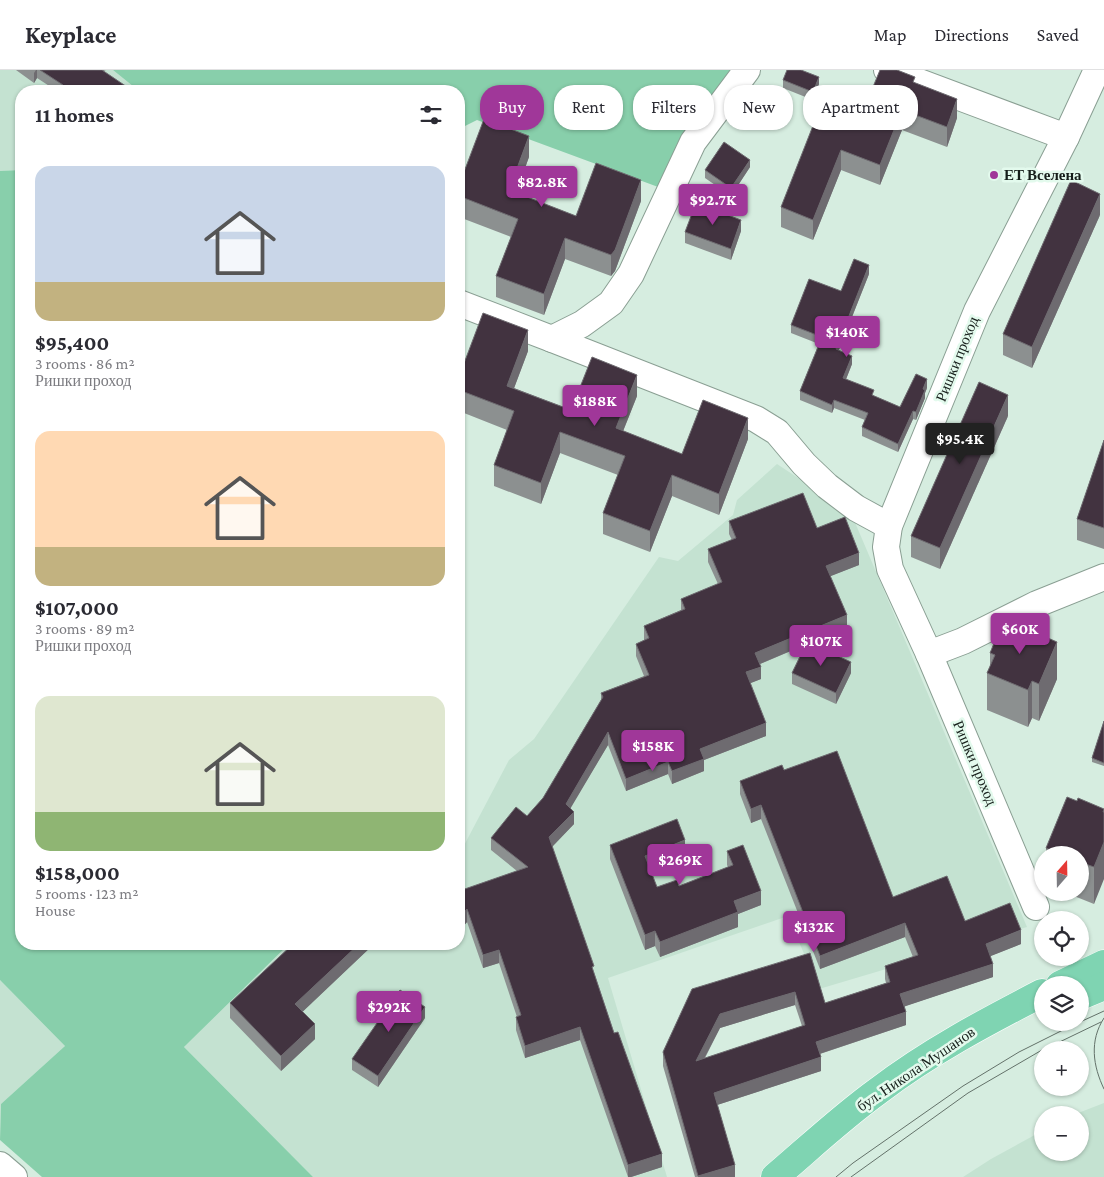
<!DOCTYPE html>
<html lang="en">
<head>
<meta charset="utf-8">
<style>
	:root { --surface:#fff; --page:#f7f7f7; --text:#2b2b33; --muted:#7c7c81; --line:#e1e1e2; --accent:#a03799 }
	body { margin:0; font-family:"Crimson Pro",serif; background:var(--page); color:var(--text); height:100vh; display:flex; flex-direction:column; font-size:19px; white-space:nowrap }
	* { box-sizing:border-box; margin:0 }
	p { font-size:16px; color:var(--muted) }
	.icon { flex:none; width:28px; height:28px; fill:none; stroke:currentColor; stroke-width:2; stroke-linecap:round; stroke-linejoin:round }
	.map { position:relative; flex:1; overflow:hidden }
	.side { position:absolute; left:15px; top:15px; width:450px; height:865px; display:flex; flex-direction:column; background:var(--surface); border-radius:20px; box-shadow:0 1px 4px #0004 }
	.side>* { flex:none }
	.top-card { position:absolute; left:480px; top:15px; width:475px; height:45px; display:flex; gap:10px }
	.needle { width:32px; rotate:20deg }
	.controls { position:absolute; left:1034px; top:776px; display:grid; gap:10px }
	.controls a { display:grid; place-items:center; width:55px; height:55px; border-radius:50%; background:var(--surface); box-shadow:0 1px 4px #0004; font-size:25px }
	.price { position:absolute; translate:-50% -42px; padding:0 11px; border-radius:5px; background:var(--accent); color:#fff; font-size:16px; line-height:32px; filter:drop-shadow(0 1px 2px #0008) }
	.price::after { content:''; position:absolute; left:50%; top:30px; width:15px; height:11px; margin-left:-8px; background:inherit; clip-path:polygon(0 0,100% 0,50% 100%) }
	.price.selected { background:#222; color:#fff }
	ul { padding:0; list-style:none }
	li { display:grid; align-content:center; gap:10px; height:265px; padding:0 20px }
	li span { display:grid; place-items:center; height:155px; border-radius:15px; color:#555 }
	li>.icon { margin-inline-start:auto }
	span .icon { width:90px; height:90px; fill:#fffc; stroke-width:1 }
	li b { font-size:21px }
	h2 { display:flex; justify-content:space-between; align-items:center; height:60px; padding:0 20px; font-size:21px }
	.chip { padding:0 18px; border-radius:20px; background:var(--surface); box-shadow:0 1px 4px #0004; font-size:18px; line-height:45px }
	.chip.selected { background:var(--accent); color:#fff }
	header { display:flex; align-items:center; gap:30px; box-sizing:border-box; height:70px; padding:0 25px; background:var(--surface); border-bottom:1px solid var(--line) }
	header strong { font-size:24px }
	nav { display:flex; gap:28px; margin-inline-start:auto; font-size:18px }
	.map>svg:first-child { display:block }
	.built { fill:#c4e2d1 }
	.green { fill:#88cfab }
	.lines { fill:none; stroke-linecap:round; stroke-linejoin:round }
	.minor-casing { stroke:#8a9f93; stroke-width:28 }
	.major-casing { stroke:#fff; stroke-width:29 }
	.minor { stroke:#fff; stroke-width:26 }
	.major { stroke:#7fd4b2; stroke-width:28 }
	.tram { stroke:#637169; stroke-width:1 }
	.wall { fill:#8c9090; fill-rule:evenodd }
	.shaded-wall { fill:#6e6b70 }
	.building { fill:#423340; stroke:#6e6b70; fill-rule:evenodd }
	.poi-dot { fill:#a03799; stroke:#e3faed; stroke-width:2 }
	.labels { text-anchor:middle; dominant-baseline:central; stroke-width:5; stroke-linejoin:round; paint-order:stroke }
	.poi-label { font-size:15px; font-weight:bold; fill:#161e1a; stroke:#e3faed; text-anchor:start }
	.street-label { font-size:15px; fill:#161e1a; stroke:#e3faed }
</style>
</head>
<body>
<header>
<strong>Keyplace</strong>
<nav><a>Map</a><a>Directions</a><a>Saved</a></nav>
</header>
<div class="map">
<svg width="1104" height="1107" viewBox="0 0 1104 1107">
	<rect width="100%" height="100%" fill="#d6ede0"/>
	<g class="built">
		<polygon points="0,0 113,0 139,21 21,21 21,100 0,101"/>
		<polygon points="777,394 851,443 1027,857 819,919 788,846 608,908 667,1107 313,1107 184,977 289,874 459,874 459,785 509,690 534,669 659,487 678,491 733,445 737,430"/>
		<polygon points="0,910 65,976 1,1034 0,1059"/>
		<polygon points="1104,1033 1104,1107 963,1107 991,1089 1042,1061 1042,1082 1080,1082 1080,1045 1073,1045"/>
	</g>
	<g class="green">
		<polygon points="113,0 747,0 669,121 477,50 459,59 459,21 139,21"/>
		<polygon points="21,100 21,874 289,874 184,977 313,1107 42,1107 0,1070 1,1034 65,976 0,910 0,101"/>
	</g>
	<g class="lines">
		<g class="minor-casing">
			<g id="minor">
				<polyline points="887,0 1066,67"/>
				<polyline points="459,233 552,269 582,254 611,233 631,204 693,72 747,0"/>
				<polyline points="552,269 756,349 777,362 804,394 827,416 856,438 889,456"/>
				<polyline points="929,584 963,571 1037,534 1104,507"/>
				<polyline points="1036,837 929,584 890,499 886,477 889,456 977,241 1066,67 1097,0"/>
				<polyline points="0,1095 14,1107"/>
			</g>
		</g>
		<g class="major-casing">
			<g id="major">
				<polyline points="1060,915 1104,894"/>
				<polyline points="1080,926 1104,916"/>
				<path d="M 775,1107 C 809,1078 842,1047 878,1021 C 929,982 986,952 1042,923"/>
			</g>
		</g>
		<use href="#minor" class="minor"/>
		<use href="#major" class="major"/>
		<g class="tram">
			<path d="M 1104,948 C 1089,971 1093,996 1104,1019"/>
			<polyline points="1080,952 1104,941"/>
			<polyline points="1043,980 1101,952"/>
			<polyline points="836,1107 853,1093 963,1016 1019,982 1079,952"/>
			<polyline points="851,1107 968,1023 1042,980"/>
		</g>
	</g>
	<g class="wall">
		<polygon points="16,0 106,0 57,21 37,8 34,13"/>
		<polygon points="783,10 819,14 813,30 783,18"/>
		<polygon points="915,13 957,48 947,77 902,60 880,115 841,100 813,170 781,157 781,137 856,58"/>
		<polygon points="529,87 516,123 576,146 641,131 615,201 611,206 565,189 544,245 496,227 496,206 511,167 459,147 459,100 464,102"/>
		<polygon points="750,97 731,126 705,108 705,100"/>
		<polygon points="1100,145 1032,298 1003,285 1003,264"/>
		<polygon points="741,161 731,190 685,173 685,162"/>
		<polygon points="869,204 839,280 852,294 846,309 874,326 900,337 927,318 925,323 925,328 916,350 913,349 898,382 862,366 862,357 865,350 834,338 832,343 800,330 800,321 819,274 791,263 791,255 841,221"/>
		<polygon points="528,281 514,318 571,340 637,326 623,361 682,384 748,369 719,445 672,426 650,482 603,464 603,443 618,405 560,383 541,434 494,416 494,395 507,360 459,341 459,294 463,296"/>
		<polygon points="1008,346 940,499 911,487 911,466"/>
		<polygon points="1104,370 1104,479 1077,470 1077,449"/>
		<polygon points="729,451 817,458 859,495 830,506 847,557 809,573 851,603 836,634 792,614 792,603 805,575 760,594 761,609 750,613 766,666 704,690 704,701 672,714 668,704 626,721 608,675 570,738 574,754 552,777 614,963 662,1097 631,1107 628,1107 580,970 525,988 516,960 516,947 517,947 499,893 483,898 467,852 459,861 459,821 517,801 491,780 491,768 527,746 543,728 601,630 601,623 644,606 636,586 636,574 644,570 644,556 681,540 681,529 718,514 708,492 708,479 732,470 729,464"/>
		<polygon points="990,583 1057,609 1039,651 1032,648 1028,657 987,640 987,603 990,597"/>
		<polygon points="1104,651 1104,696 1092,692 1092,688"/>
		<path d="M 784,700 L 893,827 L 965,851 L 1021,874 L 990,886 L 993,907 L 905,936 L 906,955 L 820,984 L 821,1001 L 717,1035 L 735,1107 L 695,1107 L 663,996 L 663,982 L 810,883 L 825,933 L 886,913 L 885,909 L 885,896 L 913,887 L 905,867 L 820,899 L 761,749 L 751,753 L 740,724 L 740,711 ZM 795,935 L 802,956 L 705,988 L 720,958 Z"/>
		<polygon points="1077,731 1104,739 1094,834 1064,822 1080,822 1080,785 1046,785 1046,778"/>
		<polygon points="610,775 685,785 649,798 657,817 679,816 728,797 727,795 727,781 761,835 738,844 738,857 660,887 655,876 645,880 610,789"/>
		<polygon points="293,874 374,874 302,942 315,969 281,1001 230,948 230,933"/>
		<polygon points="425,948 378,1017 352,1000 352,989"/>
	</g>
	<g class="shaded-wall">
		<polygon points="36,0 37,0 37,8 34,13 34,3"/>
		<polygon points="819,7 819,14 813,30 813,22"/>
		<polygon points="957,29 957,48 947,77 947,57"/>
		<polygon points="902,40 902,60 880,115 880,95"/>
		<polygon points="529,66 529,87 509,141 509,120"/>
		<polygon points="841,80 841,100 813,170 813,150"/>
		<polygon points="750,90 750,97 731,126 731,118"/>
		<polygon points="641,110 641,131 615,201 611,206 611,185"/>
		<polygon points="1100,124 1100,145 1032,298 1032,277"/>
		<polygon points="741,150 741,161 731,190 731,179"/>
		<polygon points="565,168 565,189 544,245 544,224"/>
		<polygon points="869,195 869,204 836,287 836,279"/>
		<polygon points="528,260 528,281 507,337 507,316"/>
		<polygon points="852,286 852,294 843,317 843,308"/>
		<polygon points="637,305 637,326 616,379 616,358"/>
		<polygon points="927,309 927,318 925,323 925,328 916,350 916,342 923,319"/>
		<polygon points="1008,325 1008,346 940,499 940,478"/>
		<polygon points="834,330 834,338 832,343 832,335"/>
		<polygon points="913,341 913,349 898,382 898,374"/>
		<polygon points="748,348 748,369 719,445 719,424"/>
		<polygon points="560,362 560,383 541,434 541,413"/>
		<polygon points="672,405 672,426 650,482 650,461"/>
		<polygon points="859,483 859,495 826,508 826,496"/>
		<polygon points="847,545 847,557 755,596 755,583"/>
		<polygon points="1057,572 1057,609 1039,651 1039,614"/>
		<polygon points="851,592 851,603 836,634 836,623"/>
		<polygon points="761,597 761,609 746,615 746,602"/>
		<polygon points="1032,611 1032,648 1028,657 1028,620"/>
		<polygon points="766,653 766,666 704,690 704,701 672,714 672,701 700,679"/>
		<polygon points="608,662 608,675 566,746 566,734"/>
		<polygon points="668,692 668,704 626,721 626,709"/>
		<polygon points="761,735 761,749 751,753 751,739"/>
		<polygon points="1104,740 1104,809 1094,834 1094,797"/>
		<polygon points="574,742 574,754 549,780 549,767"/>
		<polygon points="685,770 685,785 645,800 645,786"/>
		<polygon points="761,821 761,835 738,844 738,857 660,887 660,872 734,831"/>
		<polygon points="467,839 467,852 459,861 459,849"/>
		<polygon points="905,853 905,867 820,899 820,886"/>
		<polygon points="1021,860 1021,874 986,888 986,874"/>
		<polygon points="655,861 655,876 645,880 645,865"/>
		<polygon points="359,874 374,874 295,949 295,934"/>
		<polygon points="499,880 499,893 483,898 483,885"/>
		<polygon points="993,894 993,907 900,938 900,924"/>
		<polygon points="795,922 795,935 720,958 696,1004 696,991 720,944"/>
		<polygon points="425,937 425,948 378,1017 378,1006"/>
		<polygon points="906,942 906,955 816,985 816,972"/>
		<polygon points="315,954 315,969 281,1001 281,986"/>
		<polygon points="580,957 580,970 525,988 525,976"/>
		<polygon points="821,987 821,1001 714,1036 714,1023"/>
		<polygon points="662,1084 662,1097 631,1107 628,1107 628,1095"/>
		<polygon points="735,1095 735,1107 698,1107 698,1106"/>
	</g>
	<g class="building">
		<polygon points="40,0 102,0 133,21 56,21 63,15"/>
		<polygon points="787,0 801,0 819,7 813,22 783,10"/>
		<polygon points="880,0 897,0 915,7 913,12 957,29 947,57 902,40 880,95 841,80 813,150 781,137 818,43 856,58"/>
		<polygon points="484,49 529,66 509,120 576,146 596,93 641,110 615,180 611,185 565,168 544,224 496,206 518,149 459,126 459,100 464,102"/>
		<polygon points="724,72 750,90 731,118 705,100"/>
		<polygon points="1071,110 1100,124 1032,277 1003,264"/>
		<polygon points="696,133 741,150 731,179 685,162"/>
		<polygon points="854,189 869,195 836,279 852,286 843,308 874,320 872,325 900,337 916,304 927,309 923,319 925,320 916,342 913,341 898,374 862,357 868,343 834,330 832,335 800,321 822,267 791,255 809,209 841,221"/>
		<polygon points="483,243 528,260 507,316 571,340 592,287 637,305 616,358 682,384 703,330 748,348 719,424 672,405 650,461 603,443 625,386 560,362 541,413 494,395 514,341 459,320 459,294 463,296"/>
		<polygon points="979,312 1008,325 940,478 911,466"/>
		<polygon points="1104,370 1104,458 1077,449"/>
		<polygon points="803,423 817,458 845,447 859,483 826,496 847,545 755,583 761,597 746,602 766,653 700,679 704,689 672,701 668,692 626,709 608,662 566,734 574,742 549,767 594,896 592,897 614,963 618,962 662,1084 628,1095 580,957 525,976 516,947 521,945 499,880 483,885 467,839 459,848 459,821 528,797 491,768 516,737 527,746 543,728 603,627 601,623 649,605 636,574 649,568 644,556 685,539 681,529 722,512 708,479 736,468 729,451"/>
		<polygon points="1004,549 1057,572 1039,614 1032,611 1028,620 987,603 995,585 990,583"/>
		<polygon points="807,572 851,592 836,623 792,603"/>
		<polygon points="1104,651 1104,693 1092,688"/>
		<path d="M 837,681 L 893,827 L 947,806 L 965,851 L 1010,833 L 1021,860 L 986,874 L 993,894 L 900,924 L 906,942 L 816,972 L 821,987 L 714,1023 L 735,1095 L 698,1106 L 663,982 L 692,919 L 810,883 L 825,933 L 890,912 L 885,896 L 918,885 L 905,853 L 820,886 L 761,735 L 751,739 L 740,711 L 782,695 L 784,700 ZM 795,922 L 805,955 L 696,991 L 720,944 Z"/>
		<polygon points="1067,727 1077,731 1078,728 1104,739 1103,742 1104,742 1104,772 1094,797 1080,792 1080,785 1063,785 1046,778"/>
		<polygon points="677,749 685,770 645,786 657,817 677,810 679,816 733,795 727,781 743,775 761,821 734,831 738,842 660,872 655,861 645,865 610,775"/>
		<polygon points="293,874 359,874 295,934 315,954 281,986 230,933"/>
		<polygon points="400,920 425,937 378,1006 352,989"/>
	</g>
	<circle class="poi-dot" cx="994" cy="105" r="5"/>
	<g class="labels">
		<g class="poi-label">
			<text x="1004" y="105">ЕТ Вселена</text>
		</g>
		<g class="street-label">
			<text transform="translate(957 289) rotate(-68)">Ришки проход</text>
			<text transform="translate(975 693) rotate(67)">Ришки проход</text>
			<text transform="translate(916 999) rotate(-34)">бул. Никола Мушанов</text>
		</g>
	</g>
</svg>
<div class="controls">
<a><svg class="needle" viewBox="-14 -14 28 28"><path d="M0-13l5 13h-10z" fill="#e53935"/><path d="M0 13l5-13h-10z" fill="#7c7c81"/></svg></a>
<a><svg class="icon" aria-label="locate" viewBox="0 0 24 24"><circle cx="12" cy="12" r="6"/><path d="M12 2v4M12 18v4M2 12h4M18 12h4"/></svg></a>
<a><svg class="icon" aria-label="layers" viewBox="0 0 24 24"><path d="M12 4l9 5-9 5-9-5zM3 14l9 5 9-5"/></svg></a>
<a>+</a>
<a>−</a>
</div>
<b class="price" style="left:542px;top:138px">$82.8K</b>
<b class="price" style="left:713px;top:156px">$92.7K</b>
<b class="price" style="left:847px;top:288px">$140K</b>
<b class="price" style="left:595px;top:357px">$188K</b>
<b class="price selected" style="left:960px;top:395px">$95.4K</b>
<b class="price" style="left:1020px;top:585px">$60K</b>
<b class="price" style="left:821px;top:597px">$107K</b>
<b class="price" style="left:653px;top:702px">$158K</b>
<b class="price" style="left:680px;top:816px">$269K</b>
<b class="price" style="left:814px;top:883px">$132K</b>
<b class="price" style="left:389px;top:963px">$292K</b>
<div class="top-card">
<a class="chip selected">Buy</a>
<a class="chip">Rent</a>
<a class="chip">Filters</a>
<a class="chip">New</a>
<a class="chip">Apartment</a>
</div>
<section class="side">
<h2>11 homes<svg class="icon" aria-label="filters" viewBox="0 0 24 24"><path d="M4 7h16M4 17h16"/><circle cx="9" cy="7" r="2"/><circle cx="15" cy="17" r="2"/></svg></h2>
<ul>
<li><span style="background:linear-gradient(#c9d6e8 75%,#c2b280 0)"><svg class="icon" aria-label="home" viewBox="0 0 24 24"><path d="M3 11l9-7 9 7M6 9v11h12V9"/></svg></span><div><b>$95,400</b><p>3 rooms · 86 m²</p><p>Ришки проход</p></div></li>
<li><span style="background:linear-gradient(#ffd9b3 75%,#c2b280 0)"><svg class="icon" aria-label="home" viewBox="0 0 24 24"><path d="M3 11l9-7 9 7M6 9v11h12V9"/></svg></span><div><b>$107,000</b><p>3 rooms · 89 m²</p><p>Ришки проход</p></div></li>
<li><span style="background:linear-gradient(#dfe7d0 75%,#8fb573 0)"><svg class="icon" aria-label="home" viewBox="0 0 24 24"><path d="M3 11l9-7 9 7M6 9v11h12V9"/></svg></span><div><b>$158,000</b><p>5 rooms · 123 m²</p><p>House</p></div></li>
</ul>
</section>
</div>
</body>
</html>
